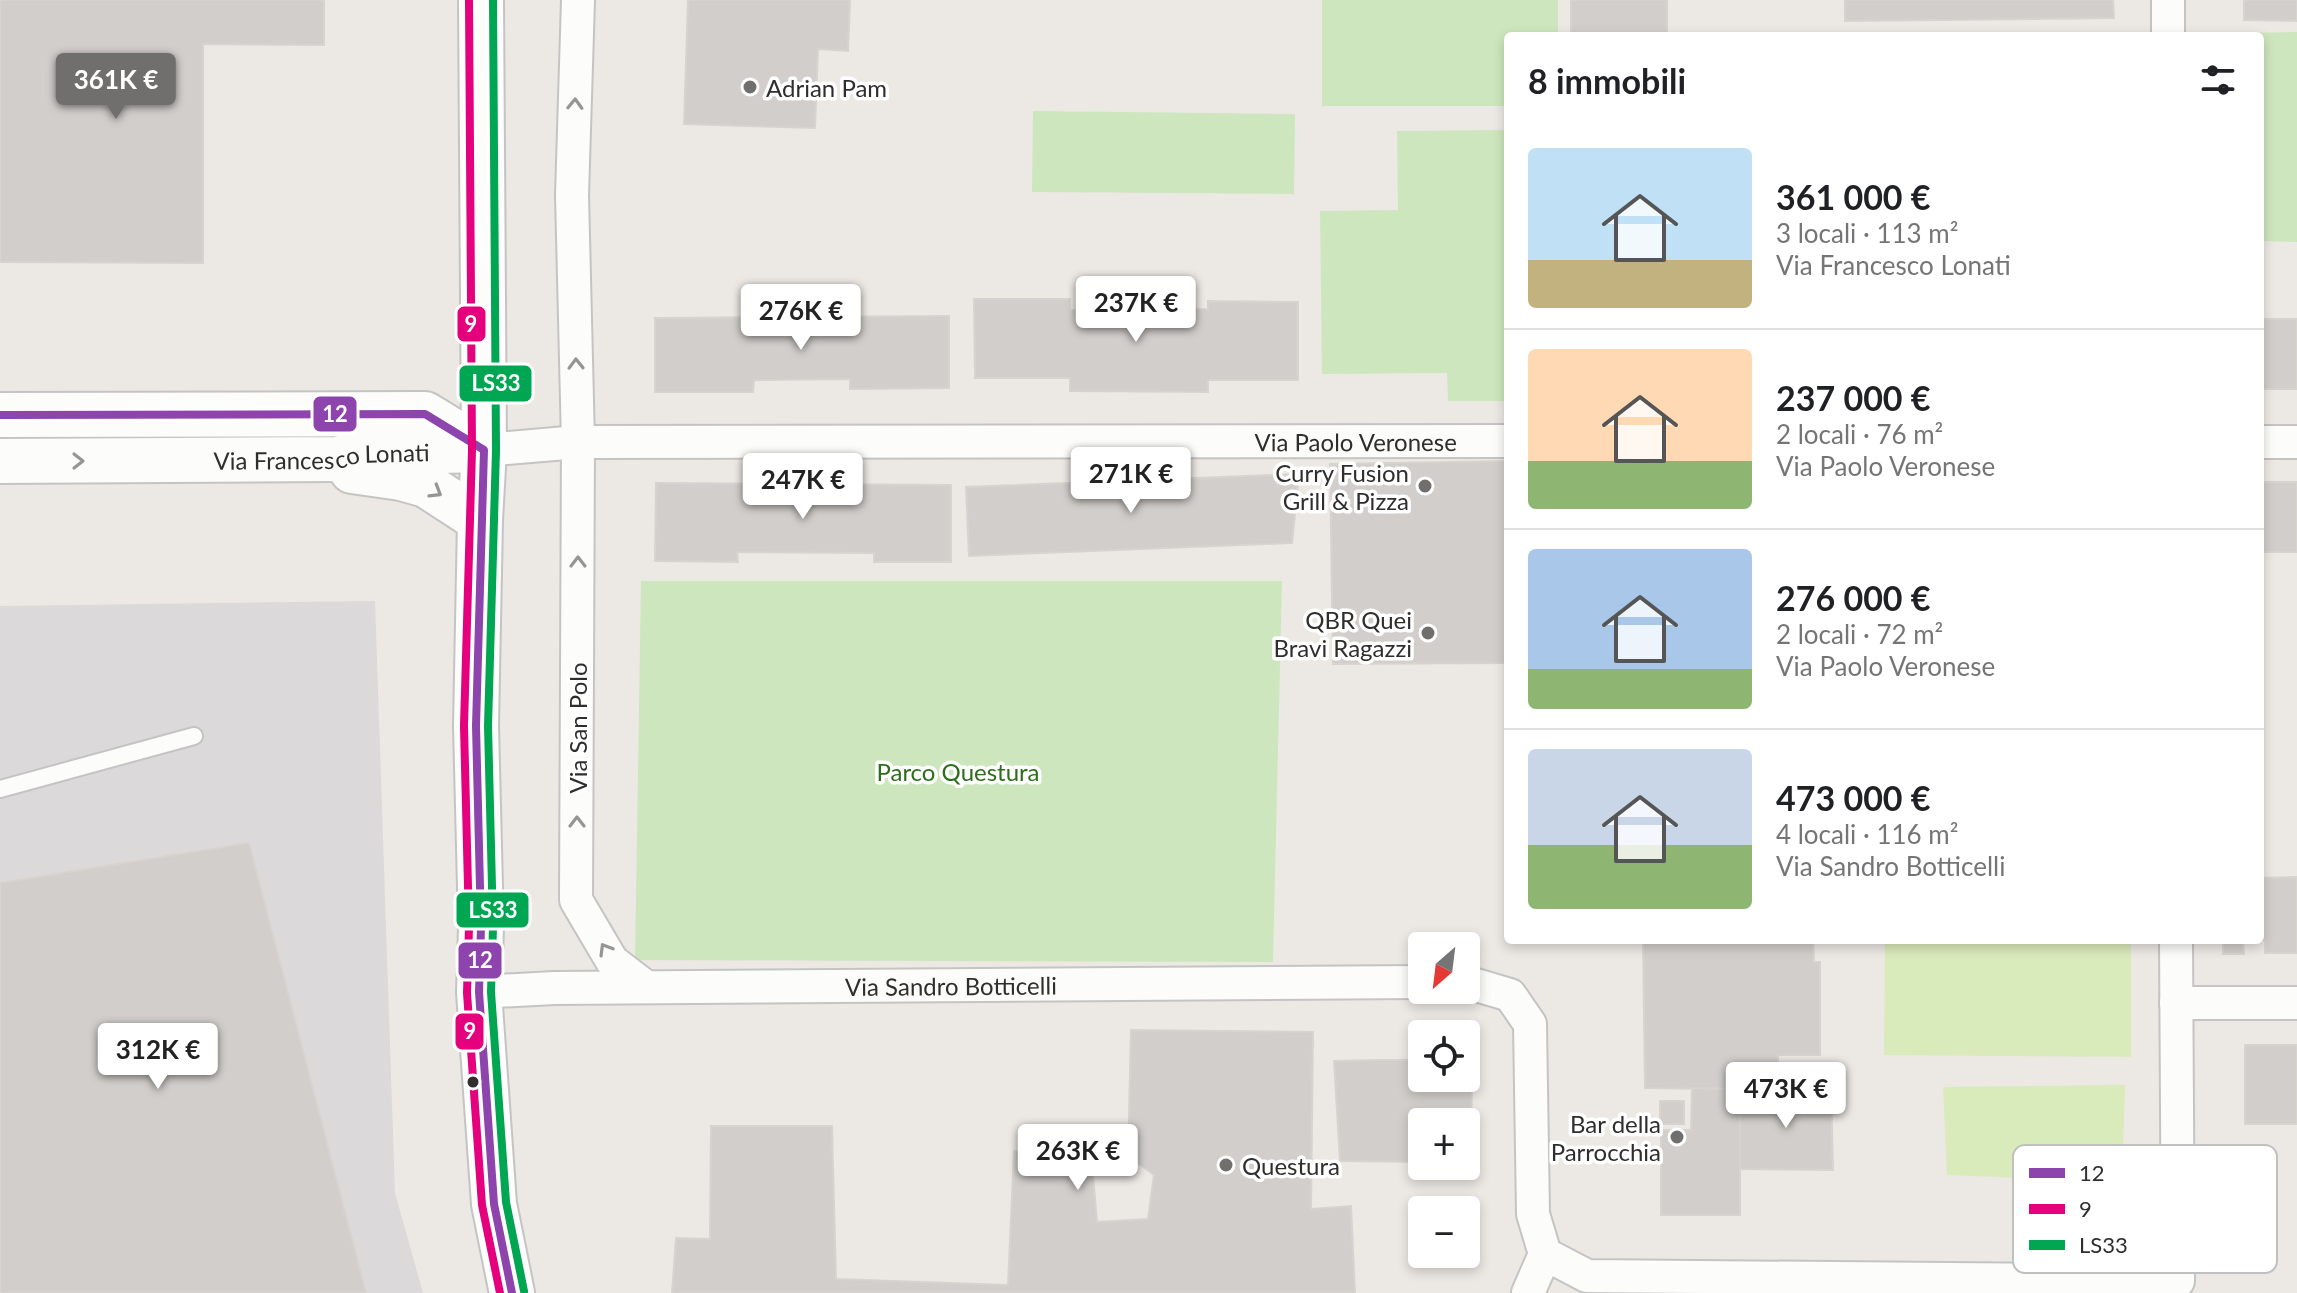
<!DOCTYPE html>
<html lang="it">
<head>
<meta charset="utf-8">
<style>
	:root { --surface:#fff; --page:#f6f6f6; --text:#202124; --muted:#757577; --line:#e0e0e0; --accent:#706f6e }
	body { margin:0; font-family:Lato,sans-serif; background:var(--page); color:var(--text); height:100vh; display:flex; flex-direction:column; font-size:30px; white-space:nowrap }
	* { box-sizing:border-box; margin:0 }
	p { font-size:26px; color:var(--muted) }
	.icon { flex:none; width:44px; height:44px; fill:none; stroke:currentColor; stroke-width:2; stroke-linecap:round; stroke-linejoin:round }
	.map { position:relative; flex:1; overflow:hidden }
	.drawer { position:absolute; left:1504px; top:32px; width:760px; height:912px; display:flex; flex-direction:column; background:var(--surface); border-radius:8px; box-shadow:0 4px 12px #0003 }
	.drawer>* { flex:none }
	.needle { width:52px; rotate:208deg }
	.tools { position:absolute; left:1408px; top:932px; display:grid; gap:16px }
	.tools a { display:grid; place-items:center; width:72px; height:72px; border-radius:8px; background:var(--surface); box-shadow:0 4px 12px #0003; font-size:40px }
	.price { position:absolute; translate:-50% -68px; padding:0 18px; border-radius:8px; background:#fff; color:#222; font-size:26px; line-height:52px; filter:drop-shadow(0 2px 4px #0008) }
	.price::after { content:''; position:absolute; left:50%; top:48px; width:24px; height:18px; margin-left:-12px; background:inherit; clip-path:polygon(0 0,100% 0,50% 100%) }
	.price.on { background:var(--accent); color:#fff }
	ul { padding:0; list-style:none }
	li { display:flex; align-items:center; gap:24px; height:200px; padding:0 24px }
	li+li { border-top:2px solid var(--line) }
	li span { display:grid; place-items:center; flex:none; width:224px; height:160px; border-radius:8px; color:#555 }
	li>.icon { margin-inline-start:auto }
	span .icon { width:96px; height:96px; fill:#fffc; stroke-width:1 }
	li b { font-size:34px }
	h2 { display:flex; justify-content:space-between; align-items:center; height:96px; padding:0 24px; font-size:34px }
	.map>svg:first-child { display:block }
	.industrial { fill:#dcd9db }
	.green { fill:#cee6be }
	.pitch { fill:#d9eabb }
	.building { fill:#d1cecb; stroke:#d7d4d0; stroke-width:2 }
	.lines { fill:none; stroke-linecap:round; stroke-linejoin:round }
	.lane-casing { stroke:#c5c4c5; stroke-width:20 }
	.street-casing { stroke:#c5c4c5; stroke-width:36 }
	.secondary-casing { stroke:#c5c4c5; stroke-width:48 }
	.lane { stroke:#fcfcfb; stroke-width:16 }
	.street { stroke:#fcfcfb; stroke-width:32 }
	.secondary { stroke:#fcfcfb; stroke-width:44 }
	.bus-1-casing { stroke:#fff; stroke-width:14 }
	.bus-2-casing { stroke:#fff; stroke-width:14 }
	.bus-3-casing { stroke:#fff; stroke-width:14 }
	.bus-1 { stroke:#8e44ad; stroke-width:8 }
	.bus-2 { stroke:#e5007d; stroke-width:8 }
	.bus-3 { stroke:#00a651; stroke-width:8 }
	.oneway { stroke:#959594 }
	.poi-dot { fill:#706f6e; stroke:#fff; stroke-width:3 }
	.bus-dot { fill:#2e2e2e; stroke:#fff; stroke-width:3 }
	.labels { text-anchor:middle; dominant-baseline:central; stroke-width:7; stroke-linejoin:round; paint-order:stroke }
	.poi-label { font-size:24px; fill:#2e2e2e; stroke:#fff; text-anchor:end }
	.street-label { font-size:24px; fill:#2e2e2e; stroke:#fff }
	.park-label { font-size:24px; fill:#2c6e1b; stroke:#fff }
	.key { fill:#fff; stroke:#c0c0c0; stroke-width:2 }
	.key-label { font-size:22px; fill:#2e2e2e }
	.line-badge { stroke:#fff; stroke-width:3 }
	.badge-label { font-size:22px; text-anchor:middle; font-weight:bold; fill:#fff }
</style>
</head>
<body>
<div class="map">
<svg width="2297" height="1293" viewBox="0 0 2297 1293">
	<rect width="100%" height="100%" fill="#ece8e4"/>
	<polygon class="industrial" points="375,601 395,1193 423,1293 0,1293 0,606"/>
	<g class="green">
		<polygon points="1322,0 1558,0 1558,36 1508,36 1508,106 1322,106"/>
		<polygon points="2297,32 2297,242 2260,241 2260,36 2234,36 2234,33"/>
		<polygon points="1033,111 1295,114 1294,194 1032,192"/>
		<polygon points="1508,130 1508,401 1448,401 1447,373 1322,374 1320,211 1398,210 1397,131"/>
		<polygon points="641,581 1282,581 1273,962 635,960"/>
	</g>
	<g class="pitch">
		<polygon points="1885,940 2131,940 2131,1057 1884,1055"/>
		<polygon points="2125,1085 2122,1182 1947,1175 1943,1087"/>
	</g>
	<g class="building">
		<polygon points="0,0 324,0 324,45 203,44 203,263 0,262"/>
		<polygon points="688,0 850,0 848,51 818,49 815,128 684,124"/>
		<rect x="1571" y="0" width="96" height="36"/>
		<polygon points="1845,0 2113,0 2114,18 1845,21"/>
		<polygon points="2244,0 2297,0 2297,21 2244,20"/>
		<polygon points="974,299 1070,299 1070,310 1208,309 1208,301 1298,302 1298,380 1208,380 1208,392 1070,391 1070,378 975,378"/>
		<polygon points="949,316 949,388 850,389 850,379 754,380 753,392 655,392 655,318"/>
		<rect x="2260" y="319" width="37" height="70"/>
		<polygon points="1508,461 1508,663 1333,664 1330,464"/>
		<polygon points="1299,474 1292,543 969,556 966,487"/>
		<rect x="2260" y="482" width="37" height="70"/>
		<polygon points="656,483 951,485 951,562 874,562 874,553 737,552 738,562 655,561"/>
		<polygon points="249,843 366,1293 0,1293 0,883"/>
		<polygon points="2297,877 2297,953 2265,953 2265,940 2243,941 2244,954 2223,954 2223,940 2260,940 2260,878"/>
		<polygon points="1643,940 1813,940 1814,962 1820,962 1820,1055 1778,1055 1778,1090 1645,1088"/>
		<polygon points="1131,1030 1313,1032 1311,1209 1351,1206 1355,1293 672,1293 676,1238 710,1239 711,1126 832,1126 836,1279 1008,1285 1014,1151 1091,1151 1097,1222 1148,1219 1154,1175 1128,1156"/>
		<rect x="2245" y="1045" width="52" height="79"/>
		<polygon points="1378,1060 1422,1060 1422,1078 1466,1078 1466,1060 1472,1071 1471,1163 1466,1163 1466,1122 1422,1122 1422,1162 1340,1161 1334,1061"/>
		<polygon points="1692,1088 1740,1089 1740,1215 1661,1215 1661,1130 1691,1130"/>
		<polygon points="1740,1089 1831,1090 1833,1170 1740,1169"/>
		<rect x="1660" y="1101" width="24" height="23"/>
	</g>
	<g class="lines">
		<g class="lane-casing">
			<polyline id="lane" points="0,789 194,736"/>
		</g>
		<g class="street-casing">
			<g id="street">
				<polyline points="578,0 572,195 578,442 576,900 612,961 646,987"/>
				<polyline points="2168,0 2168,36"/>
				<polyline points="2260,442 2297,442"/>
				<path id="s1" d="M 484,450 L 578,442 L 1508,441"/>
				<polyline points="1466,982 1510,995 1530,1024 1533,1214 1545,1254 1587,1276 2178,1281 2176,940"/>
				<path id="s2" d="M 479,992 L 554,988 L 1422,982"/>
				<polyline points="2176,1003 2297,1003"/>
				<polyline points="1528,1293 1545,1254"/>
			</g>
		</g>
		<g class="secondary-casing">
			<g id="secondary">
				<polyline points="481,0 484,450 480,520 476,726 481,927 479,992 494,1204 512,1293"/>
				<polyline points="0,415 425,414 484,450"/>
				<path id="s3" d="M 0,461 L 338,459 L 356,453 L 482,450"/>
				<polyline points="352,471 401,478 426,485 480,520"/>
			</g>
		</g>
		<use href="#lane" class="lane"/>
		<use href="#street" class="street"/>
		<use href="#secondary" class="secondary"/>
		<g class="bus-1-casing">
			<polyline id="bus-1" points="0,415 425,414 484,450 476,726 481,927 479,992 494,1204 512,1293"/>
		</g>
		<g class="bus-2-casing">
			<polyline id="bus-2" points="469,0 472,450 464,726 469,927 467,993 482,1205 500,1293"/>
		</g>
		<g class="bus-3-casing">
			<polyline id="bus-3" points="493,0 496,450 488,726 493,927 491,992 506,1202 524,1291"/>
		</g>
		<use href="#bus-1" class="bus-1"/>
		<use href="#bus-2" class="bus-2"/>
		<use href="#bus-3" class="bus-3"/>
	</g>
	<defs><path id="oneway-chevron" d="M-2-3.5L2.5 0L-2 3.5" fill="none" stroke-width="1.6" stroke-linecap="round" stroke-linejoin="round" transform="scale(2)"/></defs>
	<g class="oneway">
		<use href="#oneway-chevron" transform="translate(575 104) rotate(-88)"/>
		<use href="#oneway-chevron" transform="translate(576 364) rotate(-91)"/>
		<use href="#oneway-chevron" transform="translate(78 461)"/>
		<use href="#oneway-chevron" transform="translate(436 492) rotate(31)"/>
		<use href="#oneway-chevron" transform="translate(578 562) rotate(-90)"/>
		<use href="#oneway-chevron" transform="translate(577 822) rotate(-90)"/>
		<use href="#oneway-chevron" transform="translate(605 949) rotate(-121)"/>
	</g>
	<g class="poi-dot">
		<circle cx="750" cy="87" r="8"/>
		<circle cx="1425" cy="486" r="8"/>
		<circle cx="1428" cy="633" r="8"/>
		<circle cx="1677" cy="1137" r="8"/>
		<circle cx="1226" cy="1165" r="8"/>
	</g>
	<circle class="bus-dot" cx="473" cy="1082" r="7"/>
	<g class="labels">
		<g class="poi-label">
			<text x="766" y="87" text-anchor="start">Adrian Pam</text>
			<text x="1409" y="472">Curry Fusion<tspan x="1409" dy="28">Grill &amp; Pizza</tspan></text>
			<text x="1412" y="619">QBR Quei<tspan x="1412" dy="28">Bravi Ragazzi</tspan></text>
			<text x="1661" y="1123">Bar della<tspan x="1661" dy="28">Parrocchia</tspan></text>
			<text x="1242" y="1165" text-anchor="start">Questura</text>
		</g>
		<g class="street-label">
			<text stroke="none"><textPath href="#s1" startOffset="872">Via Paolo Veronese</textPath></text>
			<text stroke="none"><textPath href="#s3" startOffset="322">Via Francesco Lonati</textPath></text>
			<text transform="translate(577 728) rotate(-90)">Via San Polo</text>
			<text stroke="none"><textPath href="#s2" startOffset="472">Via Sandro Botticelli</textPath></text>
		</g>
		<g class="park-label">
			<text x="958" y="771">Parco Questura</text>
		</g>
	</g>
	<rect x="2013" y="1145" width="264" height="128" rx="12" class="key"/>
	<rect x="2029" y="1168" width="36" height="10" fill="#8e44ad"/>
	<rect x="2029" y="1204" width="36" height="10" fill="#e5007d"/>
	<rect x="2029" y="1240" width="36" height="10" fill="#00a651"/>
	<g class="key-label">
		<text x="2079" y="1181">12</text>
		<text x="2079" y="1217">9</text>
		<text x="2079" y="1253">LS33</text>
	</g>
	<g class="line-badge">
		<rect x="456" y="305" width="31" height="38" rx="8" fill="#e5007d"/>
		<rect x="458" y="364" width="75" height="39" rx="8" fill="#00a651"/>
		<rect x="312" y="395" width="46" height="38" rx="8" fill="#8e44ad"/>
		<rect x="455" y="891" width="75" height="38" rx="8" fill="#00a651"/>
		<rect x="457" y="941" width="46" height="39" rx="8" fill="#8e44ad"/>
		<rect x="454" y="1012" width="31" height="39" rx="8" fill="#e5007d"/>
	</g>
	<g class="badge-label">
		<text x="471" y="332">9</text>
		<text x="496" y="391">LS33</text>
		<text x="335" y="422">12</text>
		<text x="493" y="918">LS33</text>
		<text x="480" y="968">12</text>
		<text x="470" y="1039">9</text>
	</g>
</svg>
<div class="tools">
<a><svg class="needle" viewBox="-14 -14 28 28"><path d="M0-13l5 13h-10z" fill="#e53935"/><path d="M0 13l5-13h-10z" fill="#757577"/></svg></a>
<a><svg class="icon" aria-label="locate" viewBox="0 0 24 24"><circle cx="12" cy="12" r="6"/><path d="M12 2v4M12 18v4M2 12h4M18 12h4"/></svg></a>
<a>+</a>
<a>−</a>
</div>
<b class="price on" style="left:116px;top:121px">361K €</b>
<b class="price" style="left:1136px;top:344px">237K €</b>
<b class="price" style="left:801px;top:352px">276K €</b>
<b class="price" style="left:1131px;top:515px">271K €</b>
<b class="price" style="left:803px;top:521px">247K €</b>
<b class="price" style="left:158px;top:1091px">312K €</b>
<b class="price" style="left:1786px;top:1130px">473K €</b>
<b class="price" style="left:1078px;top:1192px">263K €</b>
<section class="drawer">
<h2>8 immobili<svg class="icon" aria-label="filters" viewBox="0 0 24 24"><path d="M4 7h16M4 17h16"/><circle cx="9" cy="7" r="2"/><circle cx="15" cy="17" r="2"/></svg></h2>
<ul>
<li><span style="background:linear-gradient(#bfe0f5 70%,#c2b280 0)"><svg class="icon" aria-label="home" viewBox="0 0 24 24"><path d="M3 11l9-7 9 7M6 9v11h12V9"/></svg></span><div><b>361 000 €</b><p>3 locali · 113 m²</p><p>Via Francesco Lonati</p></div></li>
<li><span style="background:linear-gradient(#ffd9b3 70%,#8fb573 0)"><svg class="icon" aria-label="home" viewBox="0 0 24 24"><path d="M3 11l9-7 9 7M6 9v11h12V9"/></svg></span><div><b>237 000 €</b><p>2 locali · 76 m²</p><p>Via Paolo Veronese</p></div></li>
<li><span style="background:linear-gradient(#a9c7e8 75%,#8fb573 0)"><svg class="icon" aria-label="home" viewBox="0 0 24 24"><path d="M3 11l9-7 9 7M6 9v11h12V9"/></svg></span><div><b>276 000 €</b><p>2 locali · 72 m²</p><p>Via Paolo Veronese</p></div></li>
<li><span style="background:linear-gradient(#c9d6e8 60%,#8fb573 0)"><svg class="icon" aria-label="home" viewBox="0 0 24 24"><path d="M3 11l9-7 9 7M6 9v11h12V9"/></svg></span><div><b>473 000 €</b><p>4 locali · 116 m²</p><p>Via Sandro Botticelli</p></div></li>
</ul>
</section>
</div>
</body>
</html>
